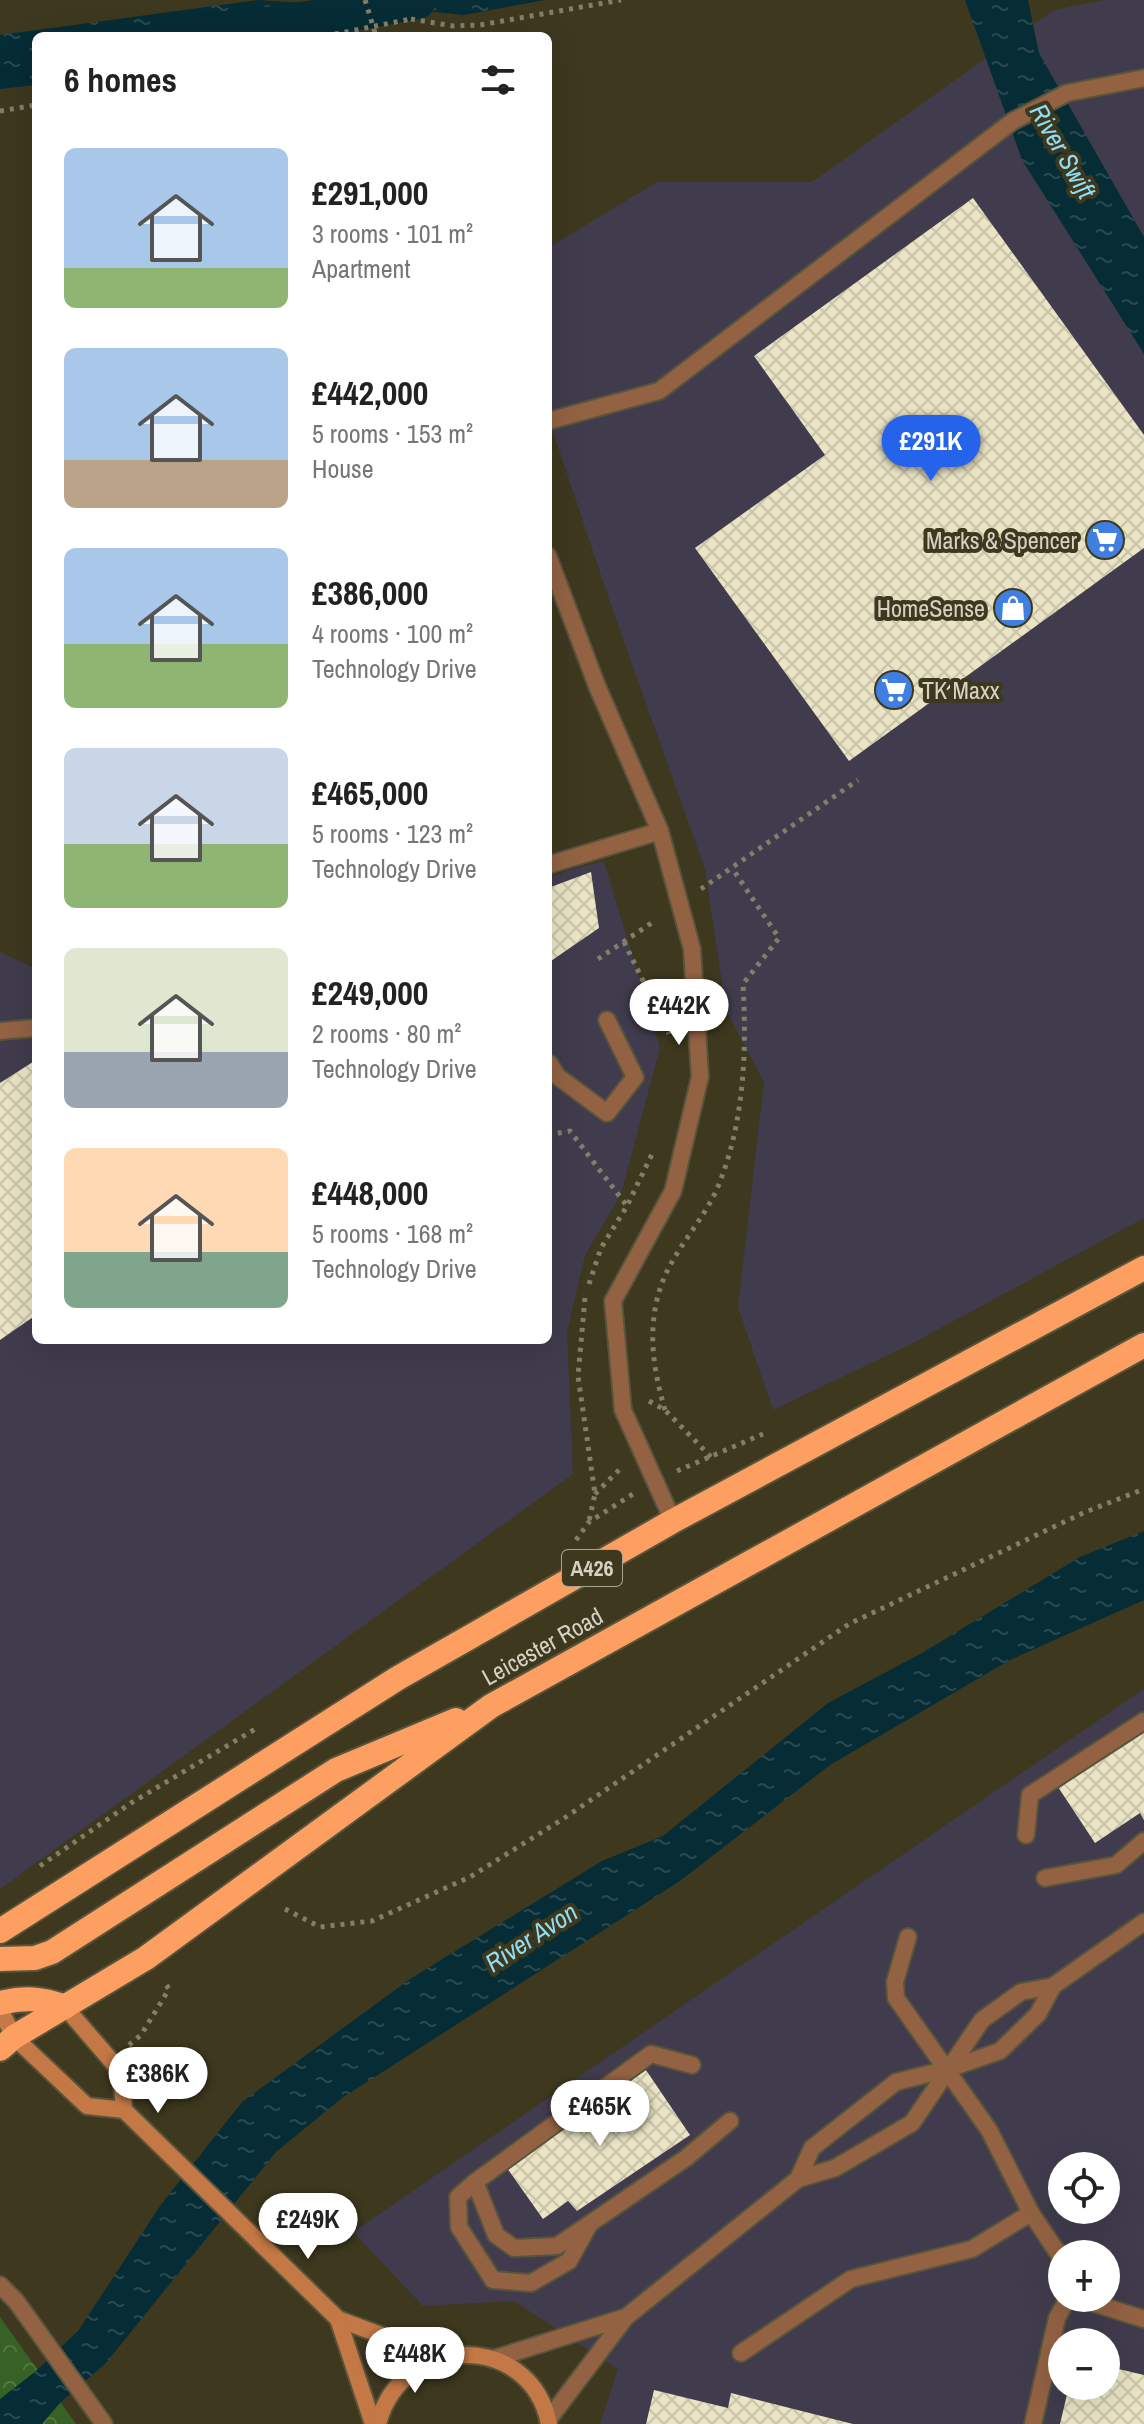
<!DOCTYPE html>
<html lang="en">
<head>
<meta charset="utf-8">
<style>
	:root { --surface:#fff; --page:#f2f2f2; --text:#222; --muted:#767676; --accent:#2563eb }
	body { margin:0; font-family:"Archivo Narrow",sans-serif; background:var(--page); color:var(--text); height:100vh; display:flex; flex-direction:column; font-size:30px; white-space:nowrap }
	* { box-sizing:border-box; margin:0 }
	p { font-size:26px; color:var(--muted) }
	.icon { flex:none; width:44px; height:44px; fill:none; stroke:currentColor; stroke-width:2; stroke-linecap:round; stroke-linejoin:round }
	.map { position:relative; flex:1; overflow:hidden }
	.sheet { position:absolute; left:32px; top:32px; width:520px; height:1312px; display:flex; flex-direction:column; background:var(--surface); border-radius:12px; box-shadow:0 8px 32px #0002 }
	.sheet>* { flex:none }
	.tools { position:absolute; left:1048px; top:2152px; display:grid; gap:16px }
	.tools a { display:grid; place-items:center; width:72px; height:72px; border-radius:50%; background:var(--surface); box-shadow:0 8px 32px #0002; font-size:40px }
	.price { position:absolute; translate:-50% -68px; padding:0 18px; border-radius:28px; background:#fff; color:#222; font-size:26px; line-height:52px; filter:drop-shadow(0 2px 4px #0008) }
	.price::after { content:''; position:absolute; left:50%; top:48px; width:24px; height:18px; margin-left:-12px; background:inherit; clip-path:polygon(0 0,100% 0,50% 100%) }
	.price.on { background:var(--accent); color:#fff }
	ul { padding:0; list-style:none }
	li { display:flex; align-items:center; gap:24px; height:200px; padding:0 32px }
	li span { display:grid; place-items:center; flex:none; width:224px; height:160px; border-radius:12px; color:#555 }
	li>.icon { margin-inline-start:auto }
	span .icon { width:96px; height:96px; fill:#fffc; stroke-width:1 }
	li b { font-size:34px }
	h2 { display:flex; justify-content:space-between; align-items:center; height:96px; padding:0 32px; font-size:34px }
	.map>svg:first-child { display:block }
	.commercial { fill:#413c4d; fill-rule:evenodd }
	.forest { fill:url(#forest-crowns) }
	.water { fill:url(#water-ripples) }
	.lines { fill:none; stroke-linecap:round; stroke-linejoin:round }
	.canal { stroke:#062c35; stroke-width:38 }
	.building { fill:url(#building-cross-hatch) }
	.lane-casing { stroke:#58543c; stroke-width:20 }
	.street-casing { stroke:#58543c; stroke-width:20 }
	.secondary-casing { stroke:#58543c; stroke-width:20 }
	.highway-casing { stroke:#58543c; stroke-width:28 }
	.path { stroke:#827e69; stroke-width:5; stroke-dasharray:4 6; stroke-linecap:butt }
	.lane { stroke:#926243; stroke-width:16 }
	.street { stroke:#926243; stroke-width:16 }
	.secondary { stroke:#c37845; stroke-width:16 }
	.highway { stroke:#fd9f61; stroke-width:24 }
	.path-bridge { stroke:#827e69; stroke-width:5; stroke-dasharray:4 6; stroke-linecap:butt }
	.labels { text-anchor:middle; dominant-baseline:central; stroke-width:8; stroke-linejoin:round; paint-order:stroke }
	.shield { fill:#3d381e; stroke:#a7a492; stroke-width:2 }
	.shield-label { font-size:22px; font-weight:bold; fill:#d5d2c3 }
	.poi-label { font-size:24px; fill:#d5d2c3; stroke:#3d381e; text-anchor:end }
	.street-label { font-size:24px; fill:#d5d2c3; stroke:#3d381e }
	.water-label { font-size:26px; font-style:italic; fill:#8eddf4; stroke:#3d381e }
</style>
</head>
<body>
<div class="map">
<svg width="1144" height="2424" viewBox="0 0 1144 2424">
	<defs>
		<pattern id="forest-crowns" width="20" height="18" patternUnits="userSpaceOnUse" patternTransform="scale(2)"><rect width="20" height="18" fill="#386225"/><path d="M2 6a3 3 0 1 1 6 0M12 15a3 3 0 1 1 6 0" fill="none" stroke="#547843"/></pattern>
		<pattern id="water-ripples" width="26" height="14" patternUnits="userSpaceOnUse" patternTransform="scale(2)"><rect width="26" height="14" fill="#062c35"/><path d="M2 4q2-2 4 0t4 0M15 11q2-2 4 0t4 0" fill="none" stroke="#294a51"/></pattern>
		<pattern id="building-cross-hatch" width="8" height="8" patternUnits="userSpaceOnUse" patternTransform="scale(2)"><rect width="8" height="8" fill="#eae4c5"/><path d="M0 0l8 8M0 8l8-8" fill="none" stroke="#c8c3a9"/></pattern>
	</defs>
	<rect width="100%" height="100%" fill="#3d381e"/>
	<g class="commercial">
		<polygon points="1105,0 1144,0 1144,1218 911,1344 773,1410 738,1307 764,1082 726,1010 705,869 610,602 548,417 548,248 657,182 812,182 1054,10"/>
		<polygon points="604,861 660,1048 621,1194 585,1255 567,1332 573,1474 0,1889 0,952 36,969 36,1340 548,1340 548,879 568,870"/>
		<path d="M 1144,1689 L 1144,2424 L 600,2424 L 618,2369 L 514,2301 L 423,2306 L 353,2232 ZM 1062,2166 L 1106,2166 L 1106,2210 L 1062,2210 ZM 1062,2254 L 1106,2254 L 1106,2298 L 1062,2298 ZM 1062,2342 L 1106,2342 L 1106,2386 L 1062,2386 Z"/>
	</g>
	<polygon class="forest" points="0,2317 76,2424 0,2424"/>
	<g class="water">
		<polygon points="257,0 304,3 322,18 307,30 287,36 36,36 36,85 0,89 0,35"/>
		<polygon points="408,0 545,0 464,15 417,10"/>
		<polygon points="965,0 1028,0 1039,53 1144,237 1144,354 1022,160"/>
		<polygon points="1144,1531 1144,1600 1010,1660 830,1765 680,1881 342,2098 276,2152 106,2363 60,2403 42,2424 0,2424 0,2399 36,2371 78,2331 160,2206 242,2102 410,1979 602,1861 663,1836 828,1703 922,1653 1080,1557"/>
	</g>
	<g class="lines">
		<polyline class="canal" points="195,36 322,18 417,0"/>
	</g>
	<g class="building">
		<polygon points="973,198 1144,435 1144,548 849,761 695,548 825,455 754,356"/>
		<polygon points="591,872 599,928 548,963 548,888"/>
		<polygon points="36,1060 36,1315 0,1340 0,1083"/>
		<polygon points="1144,1730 1144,1820 1140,1813 1095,1843 1058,1787"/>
		<polygon points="646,2070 690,2135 577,2211 568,2201 543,2219 507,2168"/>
		<polygon points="1106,2366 1144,2375 1144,2424 1060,2424 1069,2386 1106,2386"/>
		<polygon points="654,2390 728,2408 731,2393 853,2424 646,2424"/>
	</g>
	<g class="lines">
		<g class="lane-casing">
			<g id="lane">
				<polyline points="548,421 659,391 1013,121 1067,93 1144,78"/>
				<polyline points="548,865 660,831"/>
				<polyline points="0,1031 36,1028"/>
				<polyline points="549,1063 557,1076 607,1113 635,1077 607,1020"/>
				<polyline points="1026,1835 1030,1795 1144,1721"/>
				<polyline points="1045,1878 1116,1865 1144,1841"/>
				<polyline points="908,1937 895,1982 896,1998 989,2130 1031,2213 1062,2259"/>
				<polyline points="798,2179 812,2148 896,2082 948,2069 1000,2051 1038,2014 1053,1986"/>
				<polyline points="475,2182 496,2235 514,2248 557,2246 686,2158 730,2121"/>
				<polyline points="589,2225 569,2261 531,2283 493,2280 459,2227 458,2197 475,2182 651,2054 692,2065"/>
				<polyline points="0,2285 16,2301 104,2424"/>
				<polyline points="1091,2298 1096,2304 1144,2319"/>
				<polyline points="741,2353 851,2279 972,2249 1031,2213"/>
				<polyline points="493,2359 626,2317"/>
				<polyline points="548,2420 626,2317 798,2179 835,2168 912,2123 982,2020 1021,1992 1053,1986 1144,1922"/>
				<polyline points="1033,2424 1057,2318 1068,2298"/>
			</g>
		</g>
		<g class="street-casing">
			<polyline id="street" points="548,556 597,686 660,831 692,949 700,1077 673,1191 613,1301 623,1410 673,1521"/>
		</g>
		<g class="secondary-casing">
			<g id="secondary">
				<polyline points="65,2007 121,2072 124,2110 338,2319 440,2357"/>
				<polyline points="0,2009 14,2037 87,2106 124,2110"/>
				<polyline points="338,2319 373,2424"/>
				<path d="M 378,2424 C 402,2332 531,2332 549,2424"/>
			</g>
		</g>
		<g class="highway-casing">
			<g id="highway">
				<polyline points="0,1931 398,1678 673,1521 1144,1268"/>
				<polyline points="0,1959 35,1958 52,1952 336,1770 456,1720"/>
				<path d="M 0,2003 C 25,1997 42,1998 65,2007"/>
				<polyline points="0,2049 14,2037 146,1958 491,1706 1144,1345"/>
			</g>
		</g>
		<g class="path">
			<polyline points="365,0 376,36"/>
			<polyline points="411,19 453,26 480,25 621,0"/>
			<polyline points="0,111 36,105"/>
			<polyline points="701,889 858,780"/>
			<polyline points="624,942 669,1034"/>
			<polyline points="598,959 656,920"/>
			<polyline points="548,1135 570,1131 627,1206"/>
			<polyline points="589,1284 601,1248 627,1206 652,1154"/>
			<polyline points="585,1298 578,1376 595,1494 589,1521"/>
			<polyline points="649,1401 665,1410 711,1457"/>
			<path d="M 665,1410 C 652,1366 646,1322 664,1278 C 677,1247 703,1220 717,1189 C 744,1125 747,1053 743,984 L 779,938 L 732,868"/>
			<polyline points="677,1471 763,1434"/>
			<polyline points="595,1494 622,1467"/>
			<polyline points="576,1540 589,1522 633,1494"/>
			<polyline points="40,1866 131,1803 257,1728"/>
			<polyline points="285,1909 320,1927 372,1921 470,1877 566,1817 849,1624 1083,1513 1144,1489"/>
			<polyline points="129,2045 141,2035 169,1989 164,1982"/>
		</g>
		<use href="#lane" class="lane"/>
		<use href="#street" class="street"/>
		<use href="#secondary" class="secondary"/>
		<use href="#highway" class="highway"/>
		<polyline class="path-bridge" points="325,36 411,19"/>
	</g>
	<defs>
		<g id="supermarket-disc" transform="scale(2)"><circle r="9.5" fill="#3f7fe0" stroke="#3d381e"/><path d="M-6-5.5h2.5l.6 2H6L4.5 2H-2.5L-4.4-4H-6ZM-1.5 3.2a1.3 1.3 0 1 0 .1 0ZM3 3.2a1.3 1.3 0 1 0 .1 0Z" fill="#fff"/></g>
		<g id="shop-disc" transform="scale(2)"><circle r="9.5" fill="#3f7fe0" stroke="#3d381e"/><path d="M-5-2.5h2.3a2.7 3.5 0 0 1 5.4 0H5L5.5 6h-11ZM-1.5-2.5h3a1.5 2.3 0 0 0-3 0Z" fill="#fff"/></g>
	</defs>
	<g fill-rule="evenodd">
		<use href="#supermarket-disc" x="1105" y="540"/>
		<use href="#shop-disc" x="1013" y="608"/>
		<use href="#supermarket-disc" x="894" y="690"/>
	</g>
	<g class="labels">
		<rect class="shield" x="562" y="1550" width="60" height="36" rx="6"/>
		<g class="shield-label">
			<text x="592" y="1568">A426</text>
		</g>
		<g class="poi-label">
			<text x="1077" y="540">Marks &amp; Spencer</text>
			<text x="985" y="608">HomeSense</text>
			<text x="922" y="690" text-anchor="start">TK Maxx</text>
		</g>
		<g class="street-label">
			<text transform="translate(542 1646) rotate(-29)">Leicester Road</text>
		</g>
		<g class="water-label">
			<text transform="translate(1063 151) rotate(60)">River Swift</text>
			<text transform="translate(531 1937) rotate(-33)">River Avon</text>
		</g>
	</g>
</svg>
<div class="tools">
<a><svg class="icon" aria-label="locate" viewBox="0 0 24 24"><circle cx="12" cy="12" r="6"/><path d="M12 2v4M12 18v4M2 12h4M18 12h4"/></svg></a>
<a>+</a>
<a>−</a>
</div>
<b class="price on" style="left:931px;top:483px">£291K</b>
<b class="price" style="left:679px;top:1047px">£442K</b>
<b class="price" style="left:158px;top:2115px">£386K</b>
<b class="price" style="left:600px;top:2148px">£465K</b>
<b class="price" style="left:308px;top:2261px">£249K</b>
<b class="price" style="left:415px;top:2395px">£448K</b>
<section class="sheet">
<h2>6 homes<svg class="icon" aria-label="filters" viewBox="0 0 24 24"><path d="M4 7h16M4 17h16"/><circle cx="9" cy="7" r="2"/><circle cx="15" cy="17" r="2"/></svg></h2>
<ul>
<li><span style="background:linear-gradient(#a9c7e8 75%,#8fb573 0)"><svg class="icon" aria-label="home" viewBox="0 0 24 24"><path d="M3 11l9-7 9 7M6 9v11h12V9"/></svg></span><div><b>£291,000</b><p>3 rooms · 101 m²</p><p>Apartment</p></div></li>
<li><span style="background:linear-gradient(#a9c7e8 70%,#b9a48a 0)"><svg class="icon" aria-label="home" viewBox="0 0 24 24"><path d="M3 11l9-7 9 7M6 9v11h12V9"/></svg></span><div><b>£442,000</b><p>5 rooms · 153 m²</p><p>House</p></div></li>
<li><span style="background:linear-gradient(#a9c7e8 60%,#8fb573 0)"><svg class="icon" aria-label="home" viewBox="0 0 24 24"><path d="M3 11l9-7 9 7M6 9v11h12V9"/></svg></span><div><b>£386,000</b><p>4 rooms · 100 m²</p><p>Technology Drive</p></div></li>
<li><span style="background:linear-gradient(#c9d6e8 60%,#8fb573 0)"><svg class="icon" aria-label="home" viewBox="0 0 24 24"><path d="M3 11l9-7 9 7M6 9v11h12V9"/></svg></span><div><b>£465,000</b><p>5 rooms · 123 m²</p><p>Technology Drive</p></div></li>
<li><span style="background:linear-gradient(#dfe7d0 65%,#9aa5b1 0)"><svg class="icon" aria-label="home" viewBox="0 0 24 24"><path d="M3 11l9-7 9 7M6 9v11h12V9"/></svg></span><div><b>£249,000</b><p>2 rooms · 80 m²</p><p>Technology Drive</p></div></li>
<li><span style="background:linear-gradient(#ffd9b3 65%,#7fa58c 0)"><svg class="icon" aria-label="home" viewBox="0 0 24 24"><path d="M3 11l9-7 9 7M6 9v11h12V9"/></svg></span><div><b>£448,000</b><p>5 rooms · 168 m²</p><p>Technology Drive</p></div></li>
</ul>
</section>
</div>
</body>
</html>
